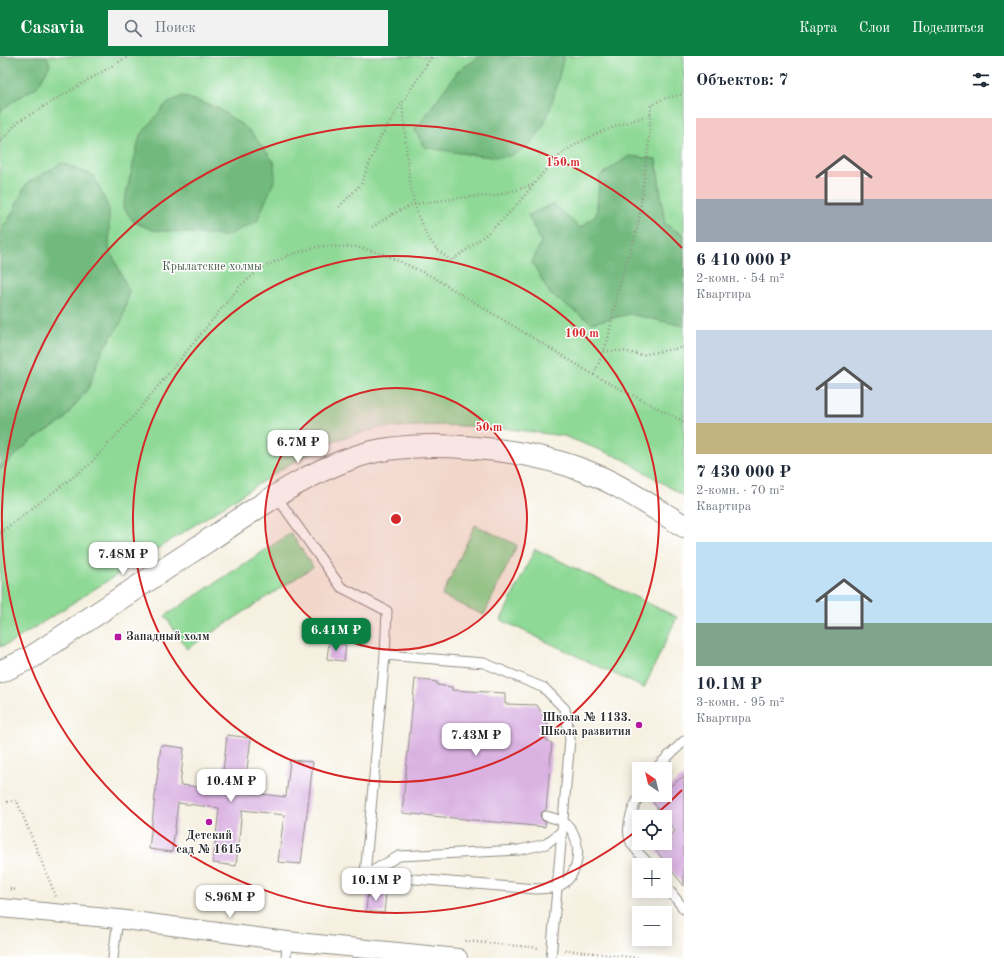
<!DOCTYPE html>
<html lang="ru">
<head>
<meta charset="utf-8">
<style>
	:root { --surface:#fff; --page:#f2f2f3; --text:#1f2937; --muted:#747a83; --accent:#0b8043 }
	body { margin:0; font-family:"Old Standard TT",serif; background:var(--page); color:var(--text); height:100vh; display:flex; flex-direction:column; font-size:15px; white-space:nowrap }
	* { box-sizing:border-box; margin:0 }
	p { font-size:13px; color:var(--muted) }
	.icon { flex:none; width:22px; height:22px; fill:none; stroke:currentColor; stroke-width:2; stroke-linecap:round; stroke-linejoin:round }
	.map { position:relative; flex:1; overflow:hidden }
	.side { display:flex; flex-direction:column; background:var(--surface); width:320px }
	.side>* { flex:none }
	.needle { width:26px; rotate:325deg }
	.tools { position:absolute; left:632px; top:706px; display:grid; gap:8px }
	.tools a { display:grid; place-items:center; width:40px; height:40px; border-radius:0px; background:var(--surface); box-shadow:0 2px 10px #0003; font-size:20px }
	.price { position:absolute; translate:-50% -34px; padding:0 9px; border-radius:8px; background:#fff; color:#222; font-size:13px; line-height:26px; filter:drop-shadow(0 1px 2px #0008) }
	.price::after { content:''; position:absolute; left:50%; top:24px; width:12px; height:9px; margin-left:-6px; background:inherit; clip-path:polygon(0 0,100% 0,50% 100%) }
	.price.selected { background:var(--accent); color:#fff }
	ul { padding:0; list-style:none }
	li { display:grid; align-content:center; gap:8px; height:212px; padding:0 12px }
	li span { display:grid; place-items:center; height:124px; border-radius:0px; color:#555 }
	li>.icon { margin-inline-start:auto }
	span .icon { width:72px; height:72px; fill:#fffc; stroke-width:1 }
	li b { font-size:17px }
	h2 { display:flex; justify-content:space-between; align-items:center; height:48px; padding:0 12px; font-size:17px }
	header { display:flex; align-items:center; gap:24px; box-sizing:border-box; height:56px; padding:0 20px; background:var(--accent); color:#fff }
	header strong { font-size:19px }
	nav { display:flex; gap:22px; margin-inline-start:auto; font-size:14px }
	.search { width:280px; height:36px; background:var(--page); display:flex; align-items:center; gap:10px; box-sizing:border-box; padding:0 14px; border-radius:0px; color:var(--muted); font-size:15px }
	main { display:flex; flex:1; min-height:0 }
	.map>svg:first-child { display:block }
	.green { fill:#8ed995; stroke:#5c8260 }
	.forest { fill:#72b97e; stroke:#4e7254 }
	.building { fill:#dab2e2 }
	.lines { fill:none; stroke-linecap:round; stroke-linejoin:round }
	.service-casing { stroke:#908e86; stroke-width:11 }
	.minor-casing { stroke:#908e86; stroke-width:20 }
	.tertiary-casing { stroke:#908e86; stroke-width:24 }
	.path { stroke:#908e86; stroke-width:2.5; stroke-dasharray:1 3; stroke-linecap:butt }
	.service { stroke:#fff; stroke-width:9 }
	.minor { stroke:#fff; stroke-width:18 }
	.tertiary { stroke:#fff; stroke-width:22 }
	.ring { fill:none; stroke:#d62828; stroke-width:2 }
	.poi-dot { fill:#b5179e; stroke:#fff; stroke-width:1.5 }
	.labels { text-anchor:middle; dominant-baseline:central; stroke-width:3; stroke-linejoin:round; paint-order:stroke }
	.park-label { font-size:12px; fill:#495f4b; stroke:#fff }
	.poi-label { font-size:12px; font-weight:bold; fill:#2b2b2b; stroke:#fff; text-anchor:start }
	.centre { fill:#d62828; stroke:#fff; stroke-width:2 }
	.ring-label { font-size:12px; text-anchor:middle; font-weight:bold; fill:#d62828; stroke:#fff; stroke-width:3; stroke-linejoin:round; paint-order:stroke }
</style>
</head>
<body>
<header>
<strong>Casavia</strong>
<div class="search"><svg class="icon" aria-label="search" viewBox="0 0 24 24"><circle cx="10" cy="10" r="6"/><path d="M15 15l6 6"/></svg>Поиск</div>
<nav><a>Карта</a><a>Слои</a><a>Поделиться</a></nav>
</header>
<main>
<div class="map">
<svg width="684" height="902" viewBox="0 0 684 902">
	<rect width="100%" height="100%" fill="#fff"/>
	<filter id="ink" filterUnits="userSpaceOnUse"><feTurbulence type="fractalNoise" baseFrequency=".025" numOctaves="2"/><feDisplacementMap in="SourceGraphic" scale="8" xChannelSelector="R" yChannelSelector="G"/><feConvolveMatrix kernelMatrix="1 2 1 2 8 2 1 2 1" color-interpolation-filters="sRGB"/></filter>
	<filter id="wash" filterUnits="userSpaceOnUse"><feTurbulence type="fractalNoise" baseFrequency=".012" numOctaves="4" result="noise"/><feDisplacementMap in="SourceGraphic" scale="16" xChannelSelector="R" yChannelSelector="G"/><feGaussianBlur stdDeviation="0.9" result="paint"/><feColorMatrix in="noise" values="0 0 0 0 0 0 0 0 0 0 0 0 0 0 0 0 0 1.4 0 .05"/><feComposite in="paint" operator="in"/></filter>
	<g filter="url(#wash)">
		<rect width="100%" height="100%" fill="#f5f0e0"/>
		<g class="green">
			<polygon points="0,0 684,0 684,440 623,403 564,380 494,371 439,369 379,372 336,384 288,409 12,586 0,591"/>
			<polygon points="475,469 517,489 484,559 442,540"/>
			<polygon points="291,477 313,511 187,593 165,560"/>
			<polygon points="535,493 677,561 644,632 501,564"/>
		</g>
		<g class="forest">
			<polygon points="0,0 47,0 50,9 37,31 13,45 0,56"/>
			<path d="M 481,0 L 564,0 C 555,33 549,86 512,99 C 496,105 444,94 424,91 L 415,74 L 458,15 Z"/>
			<polygon points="182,40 218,52 249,74 274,106 275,123 257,165 226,180 153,174 134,166 123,151 140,80 165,49"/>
			<polygon points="629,100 656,103 665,168 684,179 684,270 630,258 592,267 550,238 532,206 541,186 528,159 553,148 580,172 596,159 600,120"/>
			<polygon points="62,107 94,120 109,153 109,192 129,235 122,265 102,295 89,331 62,366 32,384 0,414 0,172 8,165 26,128"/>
		</g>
		<g id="blocks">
			<g class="building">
				<polygon points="329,586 346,589 344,605 327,603"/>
				<polygon points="415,623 437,626 437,629 452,631 452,634 505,637 505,648 537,649 547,665 548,675 546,684 552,687 546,754 542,756 540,759 542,764 545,766 545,771 402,757"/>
				<polygon points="227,679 251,682 244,736 286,741 290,704 313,706 301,808 278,806 284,759 242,754 236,810 213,807 219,752 178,747 172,796 149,793 161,689 184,692 180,729 221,733"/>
				<polygon points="684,720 684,830 654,792 660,787 665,787 665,783 675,775 652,745 659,739 665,739 665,734"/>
				<polygon points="368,835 386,837 384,857 366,855"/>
			</g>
		</g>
	</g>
	<g filter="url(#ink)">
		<use href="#blocks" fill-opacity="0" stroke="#908e86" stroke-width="1"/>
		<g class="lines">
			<g class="service-casing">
				<g id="service">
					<polyline points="276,440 341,531 387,555 385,599 484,607 544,632 565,653 570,683 551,902"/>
					<polyline points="655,713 684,685"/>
					<path d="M 640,739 C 633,751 625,770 630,784 C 633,793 644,802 650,809"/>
					<path d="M 365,819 L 536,833 C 542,832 551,833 557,831 C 581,822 584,783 566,768 C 560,763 553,762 546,760"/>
					<polyline points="365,819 385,599"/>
					<polyline points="365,819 399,800 519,794 546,788 562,775"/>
					<polyline points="665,829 684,853"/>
					<polyline points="113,902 118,863"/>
					<polyline points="286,902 287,885"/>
				</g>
			</g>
			<g class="minor-casing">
				<polyline id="minor" points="0,852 118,863 287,885 458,902"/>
			</g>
			<g class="tertiary-casing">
				<path id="tertiary" d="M 0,616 L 32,601 C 90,562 148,524 206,486 C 253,455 301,419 355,401 C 415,380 526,392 585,415 C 620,428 652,451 684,470"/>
			</g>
			<g class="path">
				<path d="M 402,49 C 409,96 404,151 435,191 C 439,196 446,200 451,205 C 472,190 494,173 512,154 C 532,133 548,105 573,90 C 597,76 624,67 650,59"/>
				<polyline points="0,86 19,65 129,0"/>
				<polyline points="339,151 361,128 380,82 432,0"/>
				<polyline points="372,171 393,158 414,148 468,141 494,140 533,129"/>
				<polyline points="604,295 623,295 641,299 684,291"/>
				<polyline points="594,319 608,283 617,238 638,170 649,85 651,50 662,43 684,38"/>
				<polyline points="0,477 90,408 132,362 240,230 263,211 292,198 321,190 356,191 381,197 431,220 594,319 684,366"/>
				<polyline points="7,746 17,745 56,841"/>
				<polyline points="10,833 17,834"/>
				<polyline points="465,885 540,892"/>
				<polyline points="565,894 640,902"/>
			</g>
			<use href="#service" class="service"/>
			<use href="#minor" class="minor"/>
			<use href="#tertiary" class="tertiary"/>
		</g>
	</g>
	<circle cx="396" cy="463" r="131" fill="#d62828" fill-opacity=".12"/>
	<g class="ring">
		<circle cx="396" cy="463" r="131"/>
		<circle cx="396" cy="463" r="263"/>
		<path d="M682 734A394 394 0 0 1 654 760M639 773A394 394 0 1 1 682 192"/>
	</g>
	<g class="poi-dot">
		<rect x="114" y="577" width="8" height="8" rx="2"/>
		<circle cx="639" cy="669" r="4"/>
		<circle cx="209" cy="766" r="4"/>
	</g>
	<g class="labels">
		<g class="park-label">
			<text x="212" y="211">Крылатские холмы</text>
		</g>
		<g class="poi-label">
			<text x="126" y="581">Западный холм</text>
			<text x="631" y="662" text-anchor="end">Школа № 1133.<tspan x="631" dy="14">Школа развития</tspan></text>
			<text x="209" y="780" text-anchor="middle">Детский<tspan x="209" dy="14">сад № 1615</tspan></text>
		</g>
	</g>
	<circle cx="396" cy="463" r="6" class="centre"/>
	<g class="ring-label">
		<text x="563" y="110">150 m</text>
		<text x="582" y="281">100 m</text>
		<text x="489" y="375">50 m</text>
	</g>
</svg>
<div class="tools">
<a><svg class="needle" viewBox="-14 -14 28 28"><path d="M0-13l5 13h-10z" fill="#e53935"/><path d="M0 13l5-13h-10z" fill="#747a83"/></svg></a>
<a><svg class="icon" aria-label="locate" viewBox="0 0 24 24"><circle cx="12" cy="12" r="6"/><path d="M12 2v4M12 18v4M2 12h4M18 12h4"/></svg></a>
<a>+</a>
<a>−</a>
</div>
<b class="price" style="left:298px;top:408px">6.7M ₽</b>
<b class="price" style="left:123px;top:520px">7.48M ₽</b>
<b class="price selected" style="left:336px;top:596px">6.41M ₽</b>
<b class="price" style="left:476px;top:701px">7.43M ₽</b>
<b class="price" style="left:231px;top:747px">10.4M ₽</b>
<b class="price" style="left:376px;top:846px">10.1M ₽</b>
<b class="price" style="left:230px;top:863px">8.96M ₽</b>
</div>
<section class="side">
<h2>Объектов: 7<svg class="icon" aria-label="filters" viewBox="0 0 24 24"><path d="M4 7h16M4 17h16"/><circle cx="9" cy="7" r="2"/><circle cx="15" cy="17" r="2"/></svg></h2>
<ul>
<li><span style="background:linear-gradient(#f6c9c9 65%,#9aa5b1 0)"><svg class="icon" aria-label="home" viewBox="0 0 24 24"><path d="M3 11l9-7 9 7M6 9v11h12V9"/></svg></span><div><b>6 410 000 ₽</b><p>2-комн. · 54 m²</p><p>Квартира</p></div></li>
<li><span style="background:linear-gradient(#c9d6e8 75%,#c2b280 0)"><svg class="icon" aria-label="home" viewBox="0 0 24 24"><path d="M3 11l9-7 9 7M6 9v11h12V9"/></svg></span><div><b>7 430 000 ₽</b><p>2-комн. · 70 m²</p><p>Квартира</p></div></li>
<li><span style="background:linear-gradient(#bfe0f5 65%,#7fa58c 0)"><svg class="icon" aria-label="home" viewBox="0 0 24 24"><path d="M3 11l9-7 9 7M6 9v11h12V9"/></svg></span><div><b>10.1M ₽</b><p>3-комн. · 95 m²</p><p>Квартира</p></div></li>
</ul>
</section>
</main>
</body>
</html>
